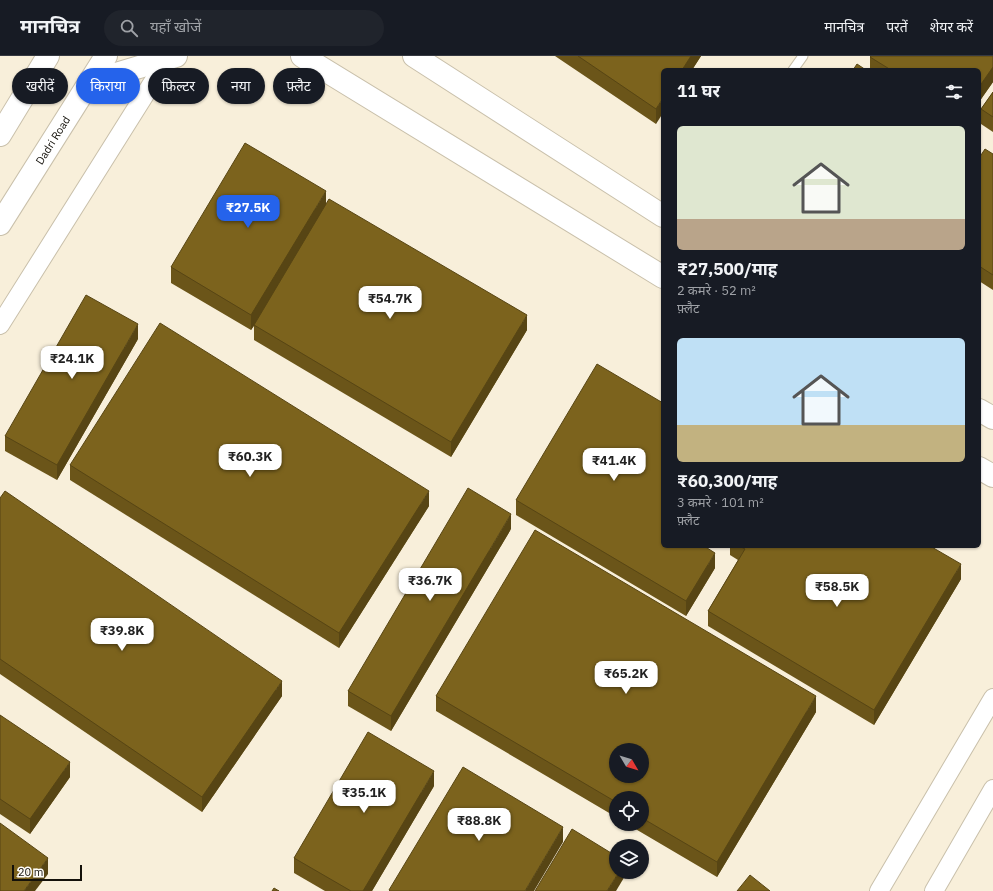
<!DOCTYPE html>
<html lang="hi">
<head>
<meta charset="utf-8">
<style>
	:root { --surface:#171b24; --page:#20242c; --text:#f1f3f6; --muted:#9ea1a6; --line:#363941; --accent:#2563eb }
	body { margin:0; font-family:"IBM Plex Sans","Noto Sans Devanagari",sans-serif; background:var(--page); color:var(--text); height:100vh; display:flex; flex-direction:column; font-size:15px; white-space:nowrap }
	* { box-sizing:border-box; margin:0 }
	p { font-size:13px; color:var(--muted) }
	.icon { flex:none; width:22px; height:22px; fill:none; stroke:currentColor; stroke-width:2; stroke-linecap:round; stroke-linejoin:round }
	.map { position:relative; flex:1; overflow:hidden }
	.side { position:absolute; left:661px; top:12px; width:320px; height:480px; display:flex; flex-direction:column; background:var(--surface); border-radius:6px; box-shadow:0 1px 3px #0004 }
	.side>* { flex:none }
	.hud { position:absolute; left:12px; top:12px; width:380px; height:36px; display:flex; gap:8px }
	.needle { width:26px; rotate:128deg }
	.tools { position:absolute; left:609px; top:687px; display:grid; gap:8px }
	.tools a { display:grid; place-items:center; width:40px; height:40px; border-radius:50%; background:var(--surface); box-shadow:0 1px 3px #0004; font-size:20px }
	.scale { position:absolute; left:12px; bottom:10px; width:70px; box-sizing:border-box; padding-left:4px; border:2px solid #14110a; border-top:0; font-size:11px; line-height:14px; white-space:nowrap; color:#14110a; -webkit-text-stroke:3px #fffdf9; paint-order:stroke }
	.price { position:absolute; translate:-50% -34px; padding:0 9px; border-radius:8px; background:#fff; color:#222; font-size:13px; line-height:26px; filter:drop-shadow(0 1px 2px #0008) }
	.price::after { content:''; position:absolute; left:50%; top:24px; width:12px; height:9px; margin-left:-6px; background:inherit; clip-path:polygon(0 0,100% 0,50% 100%) }
	.price.selected { background:var(--accent); color:#fff }
	ul { padding:0; list-style:none }
	li { display:grid; align-content:center; gap:8px; height:212px; padding:0 16px }
	li span { display:grid; place-items:center; height:124px; border-radius:6px; color:#555 }
	li>.icon { margin-inline-start:auto }
	span .icon { width:72px; height:72px; fill:#fffc; stroke-width:1 }
	li b { font-size:17px }
	h2 { display:flex; justify-content:space-between; align-items:center; height:48px; padding:0 16px; font-size:17px }
	.chip { padding:0 14px; border-radius:18px; background:var(--surface); box-shadow:0 1px 3px #0004; font-size:14px; line-height:36px }
	.chip.selected { background:var(--accent); color:#fff }
	header { display:flex; align-items:center; gap:24px; box-sizing:border-box; height:56px; padding:0 20px; background:var(--surface); border-bottom:1px solid var(--line) }
	header strong { font-size:19px }
	nav { display:flex; gap:22px; margin-inline-start:auto; font-size:14px }
	.search { width:280px; height:36px; background:var(--page); display:flex; align-items:center; gap:10px; box-sizing:border-box; padding:0 14px; border-radius:22px; color:var(--muted); font-size:15px }
	.map>svg:first-child { display:block }
	.lines { fill:none; stroke-linecap:round; stroke-linejoin:round }
	.service-casing { stroke:#c9c0ab; stroke-width:11 }
	.minor-casing { stroke:#c9c0ab; stroke-width:20 }
	.tertiary-casing { stroke:#c9c0ab; stroke-width:24 }
	.secondary-casing { stroke:#c9c0ab; stroke-width:24 }
	.service { stroke:#fff; stroke-width:9 }
	.minor { stroke:#fff; stroke-width:18 }
	.tertiary { stroke:#fff; stroke-width:22 }
	.secondary { stroke:#fff; stroke-width:22 }
	.wall { fill:#6b5519 }
	.shaded-wall { fill:#574514 }
	.building { fill:#7c631d; stroke:#574514; fill-rule:evenodd }
	.labels { text-anchor:middle; dominant-baseline:central; stroke-width:3; stroke-linejoin:round; paint-order:stroke }
	.street-label { font-size:11px; fill:#14110a; stroke:#fffdf9 }
</style>
</head>
<body>
<header>
<strong>मानचित्र</strong>
<div class="search"><svg class="icon" aria-label="search" viewBox="0 0 24 24"><circle cx="10" cy="10" r="6"/><path d="M15 15l6 6"/></svg>यहाँ खोजें</div>
<nav><a>मानचित्र</a><a>परतें</a><a>शेयर करें</a></nav>
</header>
<div class="map">
<svg width="993" height="835" viewBox="0 0 993 835">
	<rect width="100%" height="100%" fill="#f8efda"/>
	<g class="lines">
		<g class="service-casing">
			<polyline id="service" points="793,14 803,0"/>
		</g>
		<g class="minor-casing">
			<g id="minor">
				<polyline points="0,269 168,2"/>
				<polyline points="879,835 993,642"/>
				<polyline points="934,835 993,733"/>
			</g>
		</g>
		<g class="tertiary-casing">
			<g id="tertiary">
				<polyline points="302,0 663,221"/>
				<polyline points="414,0 663,160"/>
				<polyline points="93,22 116,18 176,0"/>
				<polyline points="979,354 993,362"/>
				<polyline points="979,412 993,420"/>
			</g>
		</g>
		<g class="secondary-casing">
			<g id="secondary">
				<polyline points="0,79 48,0"/>
				<path id="s1" d="M 0,168 L 106,0"/>
			</g>
		</g>
		<use href="#service" class="service"/>
		<use href="#minor" class="minor"/>
		<use href="#tertiary" class="tertiary"/>
		<use href="#secondary" class="secondary"/>
	</g>
	<g class="wall">
		<polygon points="555,0 701,0 692,14 663,14 656,68"/>
		<polygon points="993,0 993,26 979,46 979,14 870,14 870,1"/>
		<polygon points="993,36 993,76 981,68 981,53"/>
		<polygon points="993,98 993,234 979,225 979,102"/>
		<polygon points="326,149 527,274 451,401 254,284 254,270 251,274 171,227 171,211"/>
		<polygon points="138,283 57,424 5,395 5,380"/>
		<polygon points="70,409 429,450 339,592 70,424"/>
		<polygon points="0,442 282,640 202,756 0,618"/>
		<polygon points="516,444 663,490 715,512 686,560 516,459"/>
		<polygon points="511,473 391,675 348,650 348,635"/>
		<polygon points="730,490 930,490 961,523 874,669 708,570 708,555 738,504 730,499"/>
		<polygon points="436,640 816,656 717,821 627,768 642,768 642,742 616,742 616,761 436,655"/>
		<polygon points="0,659 70,721 30,778 0,758"/>
		<polygon points="434,730 372,835 325,835 294,817 294,802"/>
	</g>
	<g class="shaded-wall">
		<polygon points="691,0 701,0 692,14 682,14"/>
		<polygon points="993,11 993,26 979,46 979,31"/>
		<polygon points="663,42 663,57 656,68 656,53"/>
		<polygon points="326,135 326,150 251,274 251,259"/>
		<polygon points="527,259 527,274 451,401 451,386"/>
		<polygon points="138,268 138,283 57,424 57,409"/>
		<polygon points="429,435 429,450 339,592 339,577"/>
		<polygon points="511,458 511,473 391,675 391,660"/>
		<polygon points="715,497 715,512 686,560 686,545"/>
		<polygon points="961,508 961,523 874,669 874,654"/>
		<polygon points="282,625 282,640 202,756 202,741"/>
		<polygon points="816,640 816,656 717,821 717,806"/>
		<polygon points="70,706 70,721 30,778 30,763"/>
		<polygon points="434,715 434,730 372,835 363,835"/>
		<polygon points="563,771 563,786 534,835 525,835"/>
		<polygon points="48,802 48,818 35,835 24,835"/>
		<polygon points="619,816 625,816 625,820 616,835 607,835"/>
	</g>
	<g class="building">
		<polygon points="578,0 691,0 682,14 663,14 663,42 656,53"/>
		<polygon points="871,0 993,0 993,11 979,31 979,14 891,14 870,1"/>
		<polygon points="857,8 866,14 853,14"/>
		<polygon points="993,36 993,61 981,53"/>
		<polygon points="245,87 326,135 251,259 171,211"/>
		<polygon points="985,93 993,98 993,219 979,210 979,102"/>
		<polygon points="329,143 527,259 451,386 254,269"/>
		<polygon points="86,239 138,268 57,409 5,380"/>
		<polygon points="160,267 429,435 339,577 70,409"/>
		<polygon points="597,308 663,347 663,490 704,490 715,497 686,545 516,444"/>
		<polygon points="468,432 511,458 391,660 348,635"/>
		<polygon points="5,435 282,625 202,741 0,603 0,442"/>
		<path d="M 535,474 L 816,640 L 717,806 L 642,762 L 642,742 L 616,742 L 616,746 L 436,640 ZM 616,694 L 642,694 L 642,720 L 616,720 Z"/>
		<polygon points="739,490 930,490 961,508 874,654 708,555 745,493"/>
		<polygon points="0,659 70,706 30,763 0,743"/>
		<polygon points="368,676 434,715 363,835 351,835 294,802"/>
		<polygon points="463,711 563,771 525,835 390,835 389,834"/>
		<polygon points="0,767 48,802 24,835 0,835"/>
		<polygon points="572,773 616,800 616,816 619,816 607,835 535,835"/>
		<polygon points="750,819 770,835 737,835"/>
		<polygon points="274,832 279,835 272,835"/>
	</g>
	<g class="labels">
		<g class="street-label">
			<text stroke="none"><textPath href="#s1" startOffset="99">Dadri Road</textPath></text>
		</g>
	</g>
</svg>
<div class="tools">
<a><svg class="needle" viewBox="-14 -14 28 28"><path d="M0-13l5 13h-10z" fill="#e53935"/><path d="M0 13l5-13h-10z" fill="#9ea1a6"/></svg></a>
<a><svg class="icon" aria-label="locate" viewBox="0 0 24 24"><circle cx="12" cy="12" r="6"/><path d="M12 2v4M12 18v4M2 12h4M18 12h4"/></svg></a>
<a><svg class="icon" aria-label="layers" viewBox="0 0 24 24"><path d="M12 4l9 5-9 5-9-5zM3 14l9 5 9-5"/></svg></a>
</div>
<div class="scale">20 m</div>
<b class="price selected" style="left:248px;top:173px">₹27.5K</b>
<b class="price" style="left:390px;top:264px">₹54.7K</b>
<b class="price" style="left:72px;top:324px">₹24.1K</b>
<b class="price" style="left:250px;top:422px">₹60.3K</b>
<b class="price" style="left:614px;top:426px">₹41.4K</b>
<b class="price" style="left:430px;top:546px">₹36.7K</b>
<b class="price" style="left:837px;top:552px">₹58.5K</b>
<b class="price" style="left:122px;top:596px">₹39.8K</b>
<b class="price" style="left:626px;top:639px">₹65.2K</b>
<b class="price" style="left:364px;top:758px">₹35.1K</b>
<b class="price" style="left:479px;top:786px">₹88.8K</b>
<div class="hud">
<a class="chip">खरीदें</a>
<a class="chip selected">किराया</a>
<a class="chip">फ़िल्टर</a>
<a class="chip">नया</a>
<a class="chip">फ़्लैट</a>
</div>
<section class="side">
<h2>11 घर<svg class="icon" aria-label="filters" viewBox="0 0 24 24"><path d="M4 7h16M4 17h16"/><circle cx="9" cy="7" r="2"/><circle cx="15" cy="17" r="2"/></svg></h2>
<ul>
<li><span style="background:linear-gradient(#dfe7d0 75%,#b9a48a 0)"><svg class="icon" aria-label="home" viewBox="0 0 24 24"><path d="M3 11l9-7 9 7M6 9v11h12V9"/></svg></span><div><b>₹27,500/माह</b><p>2 कमरे · 52 m²</p><p>फ़्लैट</p></div></li>
<li><span style="background:linear-gradient(#bfe0f5 70%,#c2b280 0)"><svg class="icon" aria-label="home" viewBox="0 0 24 24"><path d="M3 11l9-7 9 7M6 9v11h12V9"/></svg></span><div><b>₹60,300/माह</b><p>3 कमरे · 101 m²</p><p>फ़्लैट</p></div></li>
</ul>
</section>
</div>
</body>
</html>
